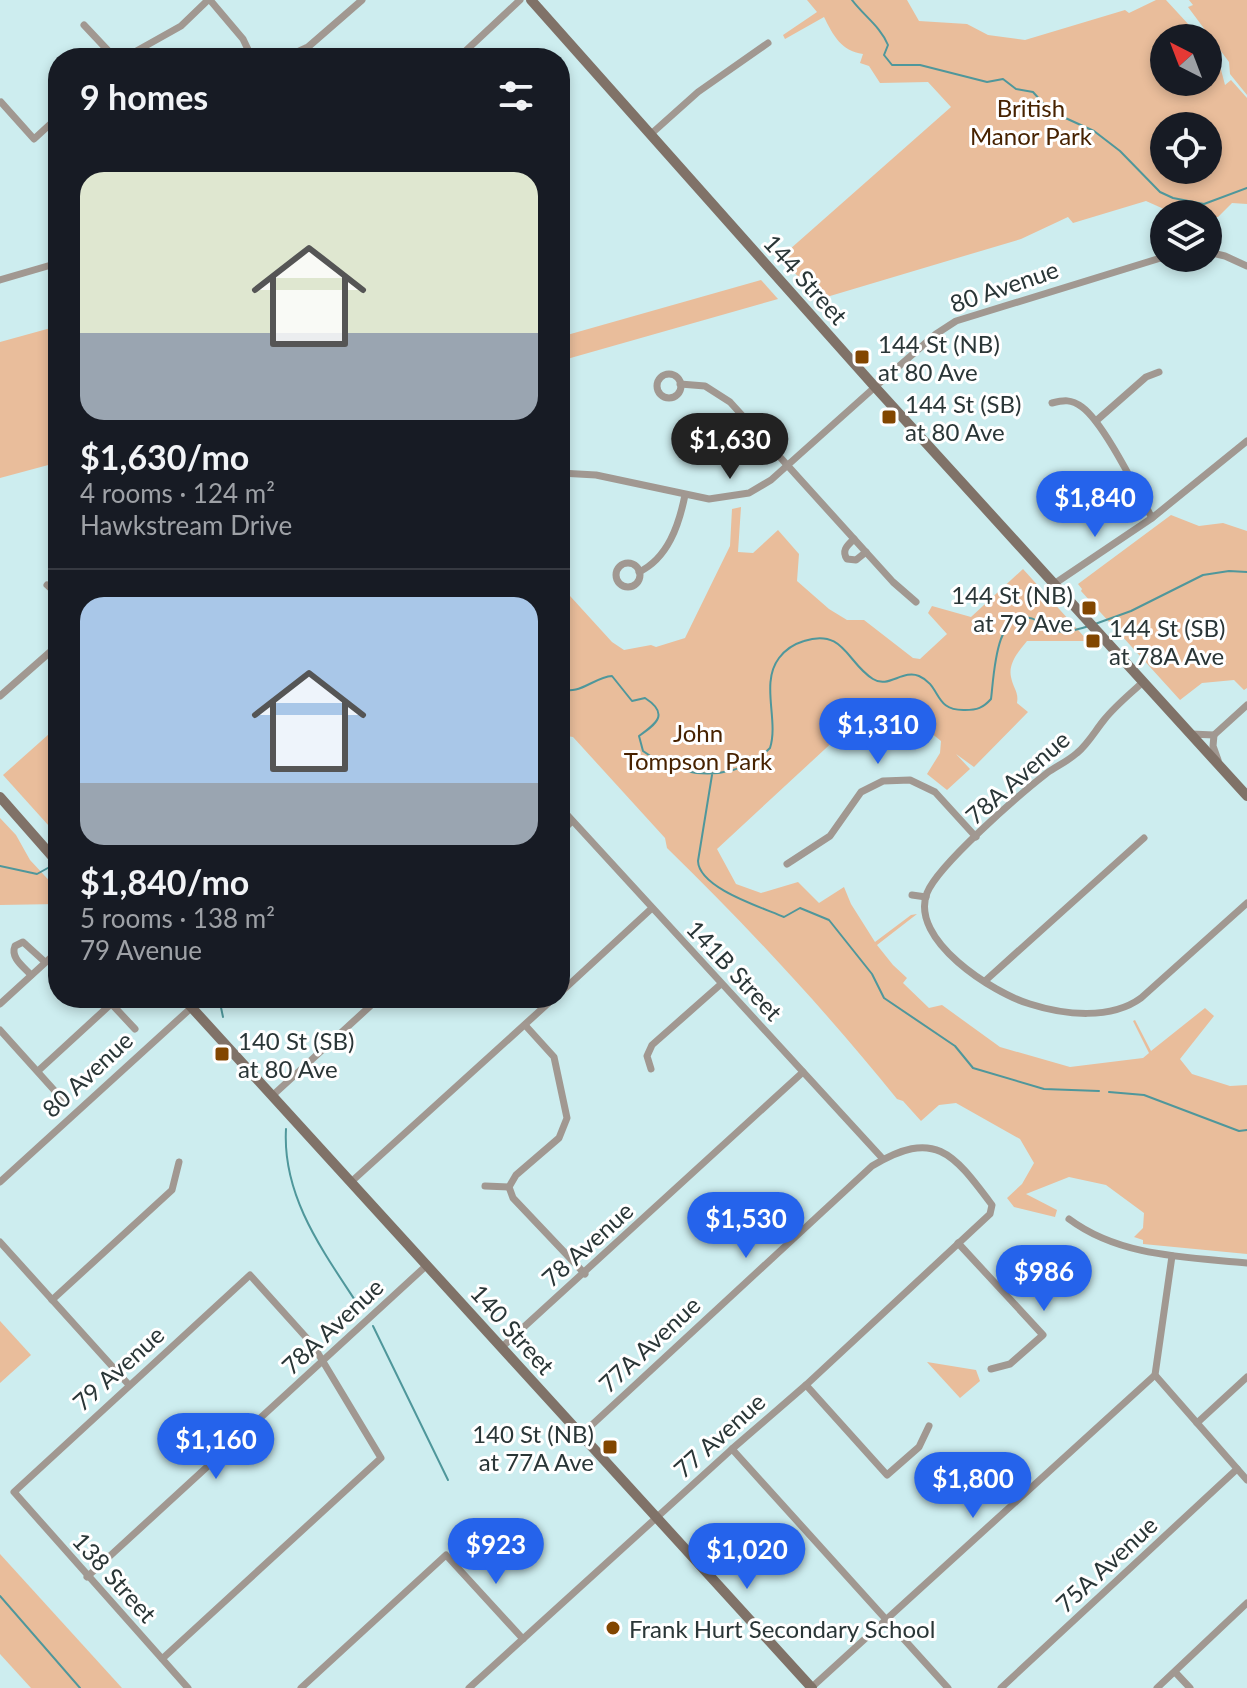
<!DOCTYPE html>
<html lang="en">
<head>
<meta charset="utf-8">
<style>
	:root { --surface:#171b24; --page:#20242c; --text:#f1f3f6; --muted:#9ea1a6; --line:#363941; --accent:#2563eb }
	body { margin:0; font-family:Lato,sans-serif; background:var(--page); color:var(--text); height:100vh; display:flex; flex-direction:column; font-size:30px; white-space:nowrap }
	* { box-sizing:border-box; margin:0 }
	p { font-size:26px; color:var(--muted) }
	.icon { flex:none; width:44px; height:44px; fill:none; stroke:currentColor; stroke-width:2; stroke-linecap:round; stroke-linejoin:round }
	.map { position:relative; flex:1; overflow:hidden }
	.panel { position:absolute; left:48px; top:48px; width:522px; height:960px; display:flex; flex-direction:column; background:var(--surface); border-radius:32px; box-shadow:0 4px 12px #0003 }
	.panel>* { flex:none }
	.needle { width:52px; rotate:318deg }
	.buttons { position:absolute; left:1150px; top:24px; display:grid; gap:16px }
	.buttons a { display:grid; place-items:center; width:72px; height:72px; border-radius:50%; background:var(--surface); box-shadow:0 4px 12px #0003; font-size:40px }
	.price { position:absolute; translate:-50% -68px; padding:0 18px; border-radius:28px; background:var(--accent); color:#fff; font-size:26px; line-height:52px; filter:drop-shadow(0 2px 4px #0008) }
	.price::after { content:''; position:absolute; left:50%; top:48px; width:24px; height:18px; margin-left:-12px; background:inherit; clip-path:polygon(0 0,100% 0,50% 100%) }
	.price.selected { background:#222; color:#fff }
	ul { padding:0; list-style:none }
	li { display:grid; align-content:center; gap:16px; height:424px; padding:0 32px }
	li+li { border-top:2px solid var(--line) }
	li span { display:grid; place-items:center; height:248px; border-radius:24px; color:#555 }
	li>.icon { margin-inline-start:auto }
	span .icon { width:144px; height:144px; fill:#fffc; stroke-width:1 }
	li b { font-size:34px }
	h2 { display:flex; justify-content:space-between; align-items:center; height:96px; padding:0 32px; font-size:34px }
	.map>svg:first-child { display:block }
	.green { fill:#e9bd9b; fill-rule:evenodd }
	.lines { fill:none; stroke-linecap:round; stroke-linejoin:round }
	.stream { stroke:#4f979b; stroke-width:2 }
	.minor { stroke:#a19891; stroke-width:7 }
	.secondary { stroke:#807268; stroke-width:10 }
	.poi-dot { fill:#824600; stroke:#fff; stroke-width:3 }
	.labels { text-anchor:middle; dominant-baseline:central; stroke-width:6; stroke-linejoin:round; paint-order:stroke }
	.park-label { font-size:24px; fill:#472200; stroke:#fff }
	.street-label { font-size:24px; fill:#2a3637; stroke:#fff }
	.poi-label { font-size:24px; fill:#2a3637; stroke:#fff; text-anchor:start }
</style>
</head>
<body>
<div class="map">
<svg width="1247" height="1688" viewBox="0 0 1247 1688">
	<rect width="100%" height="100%" fill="#cdedef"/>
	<g class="green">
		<path d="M 807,0 L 907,0 L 919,21 L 967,24 L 988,35 L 1025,40 L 1125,10 L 1129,13 L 1156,0 L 1166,0 L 1201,38 L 1164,38 L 1164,82 L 1208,82 L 1208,46 L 1219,62 L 1225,85 L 1231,80 L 1247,98 L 1247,204 L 1232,203 L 1218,217 L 1208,217 L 1208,214 L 1175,214 L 1146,201 L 1073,223 L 1068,217 L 1021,239 L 830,296 L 821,303 L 781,257 L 951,107 L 928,82 L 880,83 L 869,66 L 860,63 L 863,54 C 841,51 833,35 824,17 L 785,39 L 783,35 L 817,12 ZM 1164,126 L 1208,126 L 1208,170 L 1164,170 Z"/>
		<polygon points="1189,0 1247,0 1247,95 1230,74 1229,62 1188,7 1193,5"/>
		<polygon points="761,280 778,299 560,361 560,337"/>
		<polygon points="58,326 58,465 52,464 0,478 0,342"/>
		<path d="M 741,507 L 738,552 L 753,553 L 778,530 L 799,554 L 797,581 L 829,609 L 847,620 L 864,620 L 913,658 L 920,659 L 947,634 L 928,613 L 932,606 L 971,617 L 1023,569 L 1088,641 L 1027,641 C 1019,651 1008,663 1011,677 C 1013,688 1019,692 1017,703 L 1028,712 L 974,767 L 956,754 L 970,769 L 947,790 L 927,774 L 940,753 L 941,741 L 925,728 L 875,722 L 850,734 L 838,737 L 717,849 L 736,884 L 761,893 L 798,882 L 819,903 L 844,887 L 851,904 L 875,942 L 911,915 L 917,914 L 877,945 L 893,965 L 907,978 L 903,983 L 929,1008 L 942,1005 L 1000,1047 L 1070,1067 L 1143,1058 L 1149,1053 L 1133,1021 L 1135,1020 L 1151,1051 L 1205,1008 L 1214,1016 L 1180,1059 L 1192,1074 L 1230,1086 L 1247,1085 L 1247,1254 L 1143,1244 L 1143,1240 L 1134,1237 L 1143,1228 L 1144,1213 L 1106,1185 L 1069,1177 L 1026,1194 L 1057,1210 L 1055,1217 L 1014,1207 L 1007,1198 L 1022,1184 L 1034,1163 L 1020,1139 L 956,1103 L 939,1105 L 921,1121 L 903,1101 L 897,1099 C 826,1011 748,927 667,848 L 665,838 L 573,737 L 560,735 L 560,585 L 612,642 L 624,650 L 651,645 L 656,647 L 685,638 L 730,546 L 732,509 Z"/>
		<polygon points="1171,515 1199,526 1223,523 1247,531 1247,688 1244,690 1234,680 1202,683 1180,700 1081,591 1082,589 1078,584"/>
		<polygon points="58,726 58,836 3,775"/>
		<polygon points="0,818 16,835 30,860 58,890 58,904 0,905"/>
		<polygon points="0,1321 31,1355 0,1383"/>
		<polygon points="927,1362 976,1370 980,1381 960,1398"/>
		<polygon points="0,1554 122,1688 31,1688 0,1654"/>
	</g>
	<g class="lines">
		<g class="stream">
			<path d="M 852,0 C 863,15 881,27 888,45 L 884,55 L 892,65 L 920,65 L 987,82 L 1003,79 L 1016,89 L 1033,92 L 1050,111 L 1094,131 L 1120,151 L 1160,192 L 1173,198 L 1204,204 L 1247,188"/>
			<polyline points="560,622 566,630 560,644"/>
			<polyline points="1095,624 1131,611 1203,575 1229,571 1247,572"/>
			<path d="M 560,688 C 578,697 594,677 612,676 L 632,701 L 645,698 C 670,714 656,724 639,736 L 643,751 C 681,780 735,783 770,748 C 779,720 760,683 779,658 C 785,650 794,644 804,641 C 844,628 847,663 873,679 C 888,689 903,669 919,676 C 942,686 933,711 965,710 C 977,710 983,708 991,699 C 994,677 995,609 1030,618 C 1037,619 1041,625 1046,628 C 1057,635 1077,630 1089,626"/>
			<path d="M 712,775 L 698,861 C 699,888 761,907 784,917 L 800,908 L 829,920 L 872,974 L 884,998 L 955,1046 L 973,1068 L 1044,1089 L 1099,1091"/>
			<polyline points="0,866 37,874 55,864"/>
			<polyline points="219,998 223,1017"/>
			<polyline points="1109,1092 1144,1095 1239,1131 1247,1130"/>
			<path d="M 286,1129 C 282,1199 326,1255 362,1311"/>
			<polyline points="373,1326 448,1480"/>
			<polyline points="0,1596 80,1688"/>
		</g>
		<g class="minor">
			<polyline points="210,0 243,39 252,58"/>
			<polyline points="84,25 115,58"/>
			<polyline points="124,58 181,26 208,0"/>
			<polyline points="284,58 308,47 362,0"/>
			<polyline points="458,58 520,0"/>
			<polyline points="1,102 34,139 58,117"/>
			<polyline points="651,134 698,92 768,43"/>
			<polyline points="1208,252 1225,256 1247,266"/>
			<polyline points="0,280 58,263"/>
			<circle cx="669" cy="386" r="12"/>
			<polyline points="680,384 705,386 730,402 893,582 916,602"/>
			<path d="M 1052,403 C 1064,400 1071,399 1082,407 C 1104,423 1137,491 1152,518"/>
			<polyline points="1096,421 1146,377 1159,372"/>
			<polyline points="560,473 596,475 709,499 749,493 771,480 875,387 936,334 956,321 1164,257"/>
			<path d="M 854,539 C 848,545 841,550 847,559 L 856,560 L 866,552"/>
			<circle cx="628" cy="575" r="12"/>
			<path d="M 639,572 C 668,558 679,525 685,495"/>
			<polyline points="1054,584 1152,518 1247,441"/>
			<polyline points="47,585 58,595"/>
			<path d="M 1143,682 C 1130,694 1115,706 1104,720 C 1095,731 1088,744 1077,753 C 1068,761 1057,766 1047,773 C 1020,794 938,865 927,893 C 909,940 993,993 1030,1004 C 1064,1015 1111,1020 1141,998 L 1247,903"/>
			<polyline points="0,696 58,645"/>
			<polyline points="1191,734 1214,735 1247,705"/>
			<polyline points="1214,735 1213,746 1218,760"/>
			<polyline points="560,807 883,1159"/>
			<polyline points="560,833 572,821"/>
			<polyline points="787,864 830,836 861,792 883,781 910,780 935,792 976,837"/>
			<polyline points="912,895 926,897"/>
			<path d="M 31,975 C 24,967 10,958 15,946 L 23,942 L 45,962"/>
			<polyline points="985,981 1144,838"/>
			<polyline points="560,993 651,909"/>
			<polyline points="106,998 135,1029"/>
			<polyline points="0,1004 58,951"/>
			<polyline points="525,1025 554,1057 567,1118 559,1138 516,1175 509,1187 513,1198 585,1274"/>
			<polyline points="0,1030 63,1100"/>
			<polyline points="651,1069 647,1056 652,1045 721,984"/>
			<polyline points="38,1071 111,1004"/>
			<polyline points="272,1096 379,998"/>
			<polyline points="0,1182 202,998"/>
			<polyline points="351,1182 554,998"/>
			<polyline points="485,1186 509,1187"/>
			<path d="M 1069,1219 C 1120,1257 1186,1257 1247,1263"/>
			<polyline points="0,1242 129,1385"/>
			<polyline points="958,1243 1043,1335 1010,1364 991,1369"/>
			<polyline points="1172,1256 1155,1375 1247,1480"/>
			<polyline points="52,1300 172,1190 179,1162"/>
			<polyline points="502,1347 803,1072"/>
			<polyline points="806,1385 887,1475 919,1447 929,1426"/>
			<polyline points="1197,1423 1247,1377"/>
			<polyline points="732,1449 948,1688"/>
			<polyline points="87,1577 427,1265"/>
			<polyline points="162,1659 381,1458 313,1345 250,1275 14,1492 188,1688"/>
			<polyline points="1175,1672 1190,1688"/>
			<polyline points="812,1687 1155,1375"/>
			<polyline points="301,1688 446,1555 523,1639"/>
			<path d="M 469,1688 L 732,1449 L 806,1385 L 990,1214 L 992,1205 C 953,1153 935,1128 872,1166 L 582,1434"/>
			<polyline points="1001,1688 1237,1469"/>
			<polyline points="1157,1688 1247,1603"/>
		</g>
		<g class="secondary">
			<polyline points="531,0 875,387 1247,796"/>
			<polyline points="0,797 58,863"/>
			<polyline points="183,998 812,1688"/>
		</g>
	</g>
	<g class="poi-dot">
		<rect x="854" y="349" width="16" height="16" rx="4"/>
		<rect x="881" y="409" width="16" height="16" rx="4"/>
		<rect x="1081" y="600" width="16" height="16" rx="4"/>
		<rect x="1085" y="633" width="16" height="16" rx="4"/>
		<rect x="214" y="1046" width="16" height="16" rx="4"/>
		<rect x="602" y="1439" width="16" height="16" rx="4"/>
		<circle cx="613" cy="1628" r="8"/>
	</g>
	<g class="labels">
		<g class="park-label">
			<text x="1031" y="107">British<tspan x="1031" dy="28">Manor Park</tspan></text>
			<text x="698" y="732">John<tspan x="698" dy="28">Tompson Park</tspan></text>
		</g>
		<g class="street-label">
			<text transform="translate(806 279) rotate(48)">144 Street</text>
			<text transform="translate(1004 286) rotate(-19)">80 Avenue</text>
			<text transform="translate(1017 777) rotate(-41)">78A Avenue</text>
			<text transform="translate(735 970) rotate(47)">141B Street</text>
			<text transform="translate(87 1074) rotate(-43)">80 Avenue</text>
			<text transform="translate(587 1244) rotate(-42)">78 Avenue</text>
			<text transform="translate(332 1326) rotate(-43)">78A Avenue</text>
			<text transform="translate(513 1329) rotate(48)">140 Street</text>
			<text transform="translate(649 1344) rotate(-43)">77A Avenue</text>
			<text transform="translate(118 1368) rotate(-42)">79 Avenue</text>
			<text transform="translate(719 1435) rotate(-42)">77 Avenue</text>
			<text transform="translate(1106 1564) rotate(-43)">75A Avenue</text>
			<text transform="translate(115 1577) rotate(48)">138 Street</text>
		</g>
		<g class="poi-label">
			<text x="878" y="343">144 St (NB)<tspan x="878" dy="28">at 80 Ave</tspan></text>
			<text x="905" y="403">144 St (SB)<tspan x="905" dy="28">at 80 Ave</tspan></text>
			<text x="1073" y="594" text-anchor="end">144 St (NB)<tspan x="1073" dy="28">at 79 Ave</tspan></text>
			<text x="1109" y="627">144 St (SB)<tspan x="1109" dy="28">at 78A Ave</tspan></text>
			<text x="238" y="1040">140 St (SB)<tspan x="238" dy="28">at 80 Ave</tspan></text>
			<text x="594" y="1433" text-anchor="end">140 St (NB)<tspan x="594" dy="28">at 77A Ave</tspan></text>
			<text x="629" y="1628">Frank Hurt Secondary School</text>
		</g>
	</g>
</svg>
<div class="buttons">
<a><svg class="needle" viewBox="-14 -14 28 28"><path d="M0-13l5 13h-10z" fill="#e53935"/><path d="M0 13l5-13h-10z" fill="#9ea1a6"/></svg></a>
<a><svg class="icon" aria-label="locate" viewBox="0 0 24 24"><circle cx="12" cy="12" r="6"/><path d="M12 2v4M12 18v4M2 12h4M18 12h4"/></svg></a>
<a><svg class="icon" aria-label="layers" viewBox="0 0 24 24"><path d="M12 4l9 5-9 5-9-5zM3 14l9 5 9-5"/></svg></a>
</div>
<b class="price selected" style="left:730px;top:481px">$1,630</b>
<b class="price" style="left:1095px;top:539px">$1,840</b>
<b class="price" style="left:878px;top:766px">$1,310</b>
<b class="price" style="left:746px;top:1260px">$1,530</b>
<b class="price" style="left:1044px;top:1313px">$986</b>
<b class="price" style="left:216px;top:1481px">$1,160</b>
<b class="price" style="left:973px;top:1520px">$1,800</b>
<b class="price" style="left:496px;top:1586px">$923</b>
<b class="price" style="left:747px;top:1591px">$1,020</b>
<section class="panel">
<h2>9 homes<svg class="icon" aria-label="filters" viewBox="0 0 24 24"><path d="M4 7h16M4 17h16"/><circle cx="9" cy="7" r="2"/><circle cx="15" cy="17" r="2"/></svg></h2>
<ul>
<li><span style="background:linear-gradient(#dfe7d0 65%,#9aa5b1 0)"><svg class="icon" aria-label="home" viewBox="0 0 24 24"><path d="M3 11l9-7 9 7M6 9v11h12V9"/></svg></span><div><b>$1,630/mo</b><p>4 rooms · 124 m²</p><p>Hawkstream Drive</p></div></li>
<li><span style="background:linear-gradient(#a9c7e8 75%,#9aa5b1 0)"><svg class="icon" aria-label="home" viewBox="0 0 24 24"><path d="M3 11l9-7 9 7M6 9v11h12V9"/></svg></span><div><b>$1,840/mo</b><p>5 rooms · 138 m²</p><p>79 Avenue</p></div></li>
</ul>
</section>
</div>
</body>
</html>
